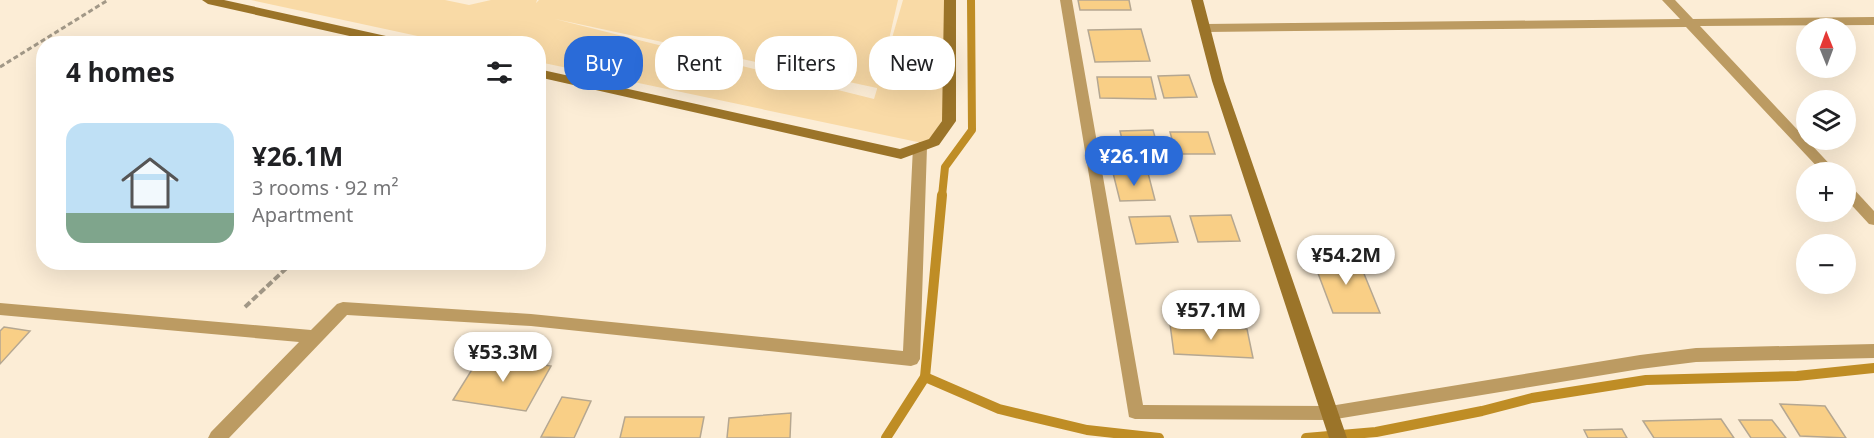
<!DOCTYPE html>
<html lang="en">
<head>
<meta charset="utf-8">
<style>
	:root { --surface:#fff; --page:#f6f6f6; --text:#202124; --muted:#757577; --accent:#2a6bd8 }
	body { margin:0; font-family:"Noto Sans",sans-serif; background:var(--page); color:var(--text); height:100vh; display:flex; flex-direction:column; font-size:22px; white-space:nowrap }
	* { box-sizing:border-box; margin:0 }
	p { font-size:20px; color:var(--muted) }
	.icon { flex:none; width:33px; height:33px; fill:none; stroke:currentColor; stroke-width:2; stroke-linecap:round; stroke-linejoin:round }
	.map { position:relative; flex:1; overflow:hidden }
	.panel { position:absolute; left:36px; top:36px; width:510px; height:234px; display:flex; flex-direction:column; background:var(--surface); border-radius:24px; box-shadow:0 6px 24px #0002 }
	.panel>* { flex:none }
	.banner { position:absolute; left:564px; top:36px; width:570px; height:54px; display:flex; gap:12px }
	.needle { width:39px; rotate:359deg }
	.tools { position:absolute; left:1796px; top:18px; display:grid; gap:12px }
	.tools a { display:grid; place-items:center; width:60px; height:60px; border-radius:50%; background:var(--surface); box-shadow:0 6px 24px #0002; font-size:30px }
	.price { position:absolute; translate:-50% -51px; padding:0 14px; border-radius:21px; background:#fff; color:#222; font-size:20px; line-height:39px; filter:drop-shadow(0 2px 3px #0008) }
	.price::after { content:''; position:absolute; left:50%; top:36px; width:18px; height:14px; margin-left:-9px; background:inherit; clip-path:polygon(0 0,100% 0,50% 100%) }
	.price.current { background:var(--accent); color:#fff }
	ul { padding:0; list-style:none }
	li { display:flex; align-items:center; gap:18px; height:150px; padding:0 30px }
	li span { display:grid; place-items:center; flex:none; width:168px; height:120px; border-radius:18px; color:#555 }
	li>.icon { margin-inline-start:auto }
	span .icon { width:72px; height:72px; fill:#fffc; stroke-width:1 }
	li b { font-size:26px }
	h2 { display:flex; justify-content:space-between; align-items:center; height:72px; padding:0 30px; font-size:26px }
	.chip { padding:0 21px; border-radius:24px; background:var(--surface); box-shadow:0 6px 24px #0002; font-size:21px; line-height:54px }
	.chip.current { background:var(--accent); color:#fff }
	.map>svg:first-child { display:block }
	.green { fill:#f9daa6; fill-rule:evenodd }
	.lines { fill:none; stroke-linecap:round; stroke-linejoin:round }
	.stream-far1 { stroke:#bf8d25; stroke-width:8 }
	.stream { stroke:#bf8d25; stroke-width:10 }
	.building { fill:#f9cf86; stroke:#b5a791; stroke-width:1.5 }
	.path-far1 { stroke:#a29887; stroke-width:3; stroke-dasharray:5 3; stroke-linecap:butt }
	.path { stroke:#a29887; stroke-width:4; stroke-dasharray:7 3; stroke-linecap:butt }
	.street { fill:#bc9b62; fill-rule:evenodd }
	.secondary { fill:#9b7429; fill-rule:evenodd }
</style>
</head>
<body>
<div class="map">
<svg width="1874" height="438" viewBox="0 0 1874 438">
	<rect width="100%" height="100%" fill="#fcedd6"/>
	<path class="green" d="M 251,0 L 445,0 L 469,5 L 491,0 L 537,0 L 536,3 L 539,0 L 898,0 L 879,83 L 903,0 L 950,0 L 950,108 L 927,144 L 539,62 L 538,44 L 450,43 ZM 555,19 L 877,88 L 877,89 L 874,99 Z"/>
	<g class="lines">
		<polyline class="stream-far1" points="942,196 945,167 972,130 971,0"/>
		<g class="stream">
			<polyline points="925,377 999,409 1087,430 1159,438"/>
			<polyline points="886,438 925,377 942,195"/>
			<polyline points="1306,438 1376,432 1482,411 1532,398 1646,380 1797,376 1874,368"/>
		</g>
	</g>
	<g class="building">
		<polygon points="1078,0 1129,0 1131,10 1080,10"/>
		<polygon points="1141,29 1150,61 1095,62 1088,30"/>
		<polygon points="1189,75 1197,97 1164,98 1158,76"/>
		<polygon points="1097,77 1151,77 1156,99 1100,98"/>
		<polygon points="1153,130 1160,155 1126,156 1120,131"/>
		<polygon points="1170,132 1208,132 1215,154 1176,154"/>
		<polygon points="1113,173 1148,173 1155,200 1120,201"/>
		<polygon points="1231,215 1240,241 1198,242 1190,216"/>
		<polygon points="1170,216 1178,242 1136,244 1129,217"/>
		<polygon points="1358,259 1380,313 1333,313 1313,260"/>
		<polygon points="1170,324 1247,329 1253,358 1174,354"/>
		<polygon points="4,327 30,331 0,364 0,331"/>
		<polygon points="481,355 551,366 526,411 453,400"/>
		<polygon points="562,397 591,401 574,438 541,437"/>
		<polygon points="1780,404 1825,406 1846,438 1800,436"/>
		<polygon points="791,413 790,438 727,438 729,418"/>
		<polygon points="625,417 704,417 700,438 620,438"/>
		<polygon points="1721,419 1734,438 1654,438 1643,421"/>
		<polygon points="1739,420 1772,420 1786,438 1751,438"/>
		<polygon points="1622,429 1627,438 1588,438 1584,430"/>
	</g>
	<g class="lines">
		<polyline class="path-far1" points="0,67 108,0"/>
		<polyline class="path" points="245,307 293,262"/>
		<g class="street">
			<polygon points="1060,0 1072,0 1143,405 1330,406 1640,355 1696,348 1874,344 1874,358 1696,362 1640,369 1330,420 1135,419 1129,417"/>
			<polygon points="1662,0 1675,0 1693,19 1874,17 1874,25 1700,26 1837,172 1822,172 1686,27 1206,32 1200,28 1206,24 1680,19"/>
			<polygon points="920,142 927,147 920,359 917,364 911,366 531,326 347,315 229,438 208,438 211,432 299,342 0,315 0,303 311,330 337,304 343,302 531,314 903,351 913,147"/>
			<polygon points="1845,184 1850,185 1874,211 1874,225 1869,224 1845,198"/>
		</g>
		<g class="secondary">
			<polygon points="202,0 224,0 404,40 410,44 385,44 208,4"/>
			<polygon points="944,0 956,0 956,121 939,145 901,159 538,77 538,69 900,149 929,139 942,121"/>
			<polygon points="1191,0 1203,0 1224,81 1347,438 1329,438 1212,81"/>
		</g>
	</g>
</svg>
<div class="tools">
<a><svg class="needle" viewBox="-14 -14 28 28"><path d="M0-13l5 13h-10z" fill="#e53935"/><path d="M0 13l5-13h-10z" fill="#757577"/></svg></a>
<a><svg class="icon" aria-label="layers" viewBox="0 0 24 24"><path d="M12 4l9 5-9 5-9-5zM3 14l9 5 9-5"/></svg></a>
<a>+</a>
<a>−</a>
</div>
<b class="price current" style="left:1134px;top:187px">¥26.1M</b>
<b class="price" style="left:1346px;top:286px">¥54.2M</b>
<b class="price" style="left:1211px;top:341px">¥57.1M</b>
<b class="price" style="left:503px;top:383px">¥53.3M</b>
<div class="banner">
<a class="chip current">Buy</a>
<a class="chip">Rent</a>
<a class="chip">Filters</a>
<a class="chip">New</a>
</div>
<section class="panel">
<h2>4 homes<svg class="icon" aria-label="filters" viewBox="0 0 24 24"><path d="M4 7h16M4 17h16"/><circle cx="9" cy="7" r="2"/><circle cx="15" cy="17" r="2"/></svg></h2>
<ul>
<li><span style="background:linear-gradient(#bfe0f5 75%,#7fa58c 0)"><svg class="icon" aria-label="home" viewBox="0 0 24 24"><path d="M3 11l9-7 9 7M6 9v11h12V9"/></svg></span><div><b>¥26.1M</b><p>3 rooms · 92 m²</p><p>Apartment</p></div></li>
</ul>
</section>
</div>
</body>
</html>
